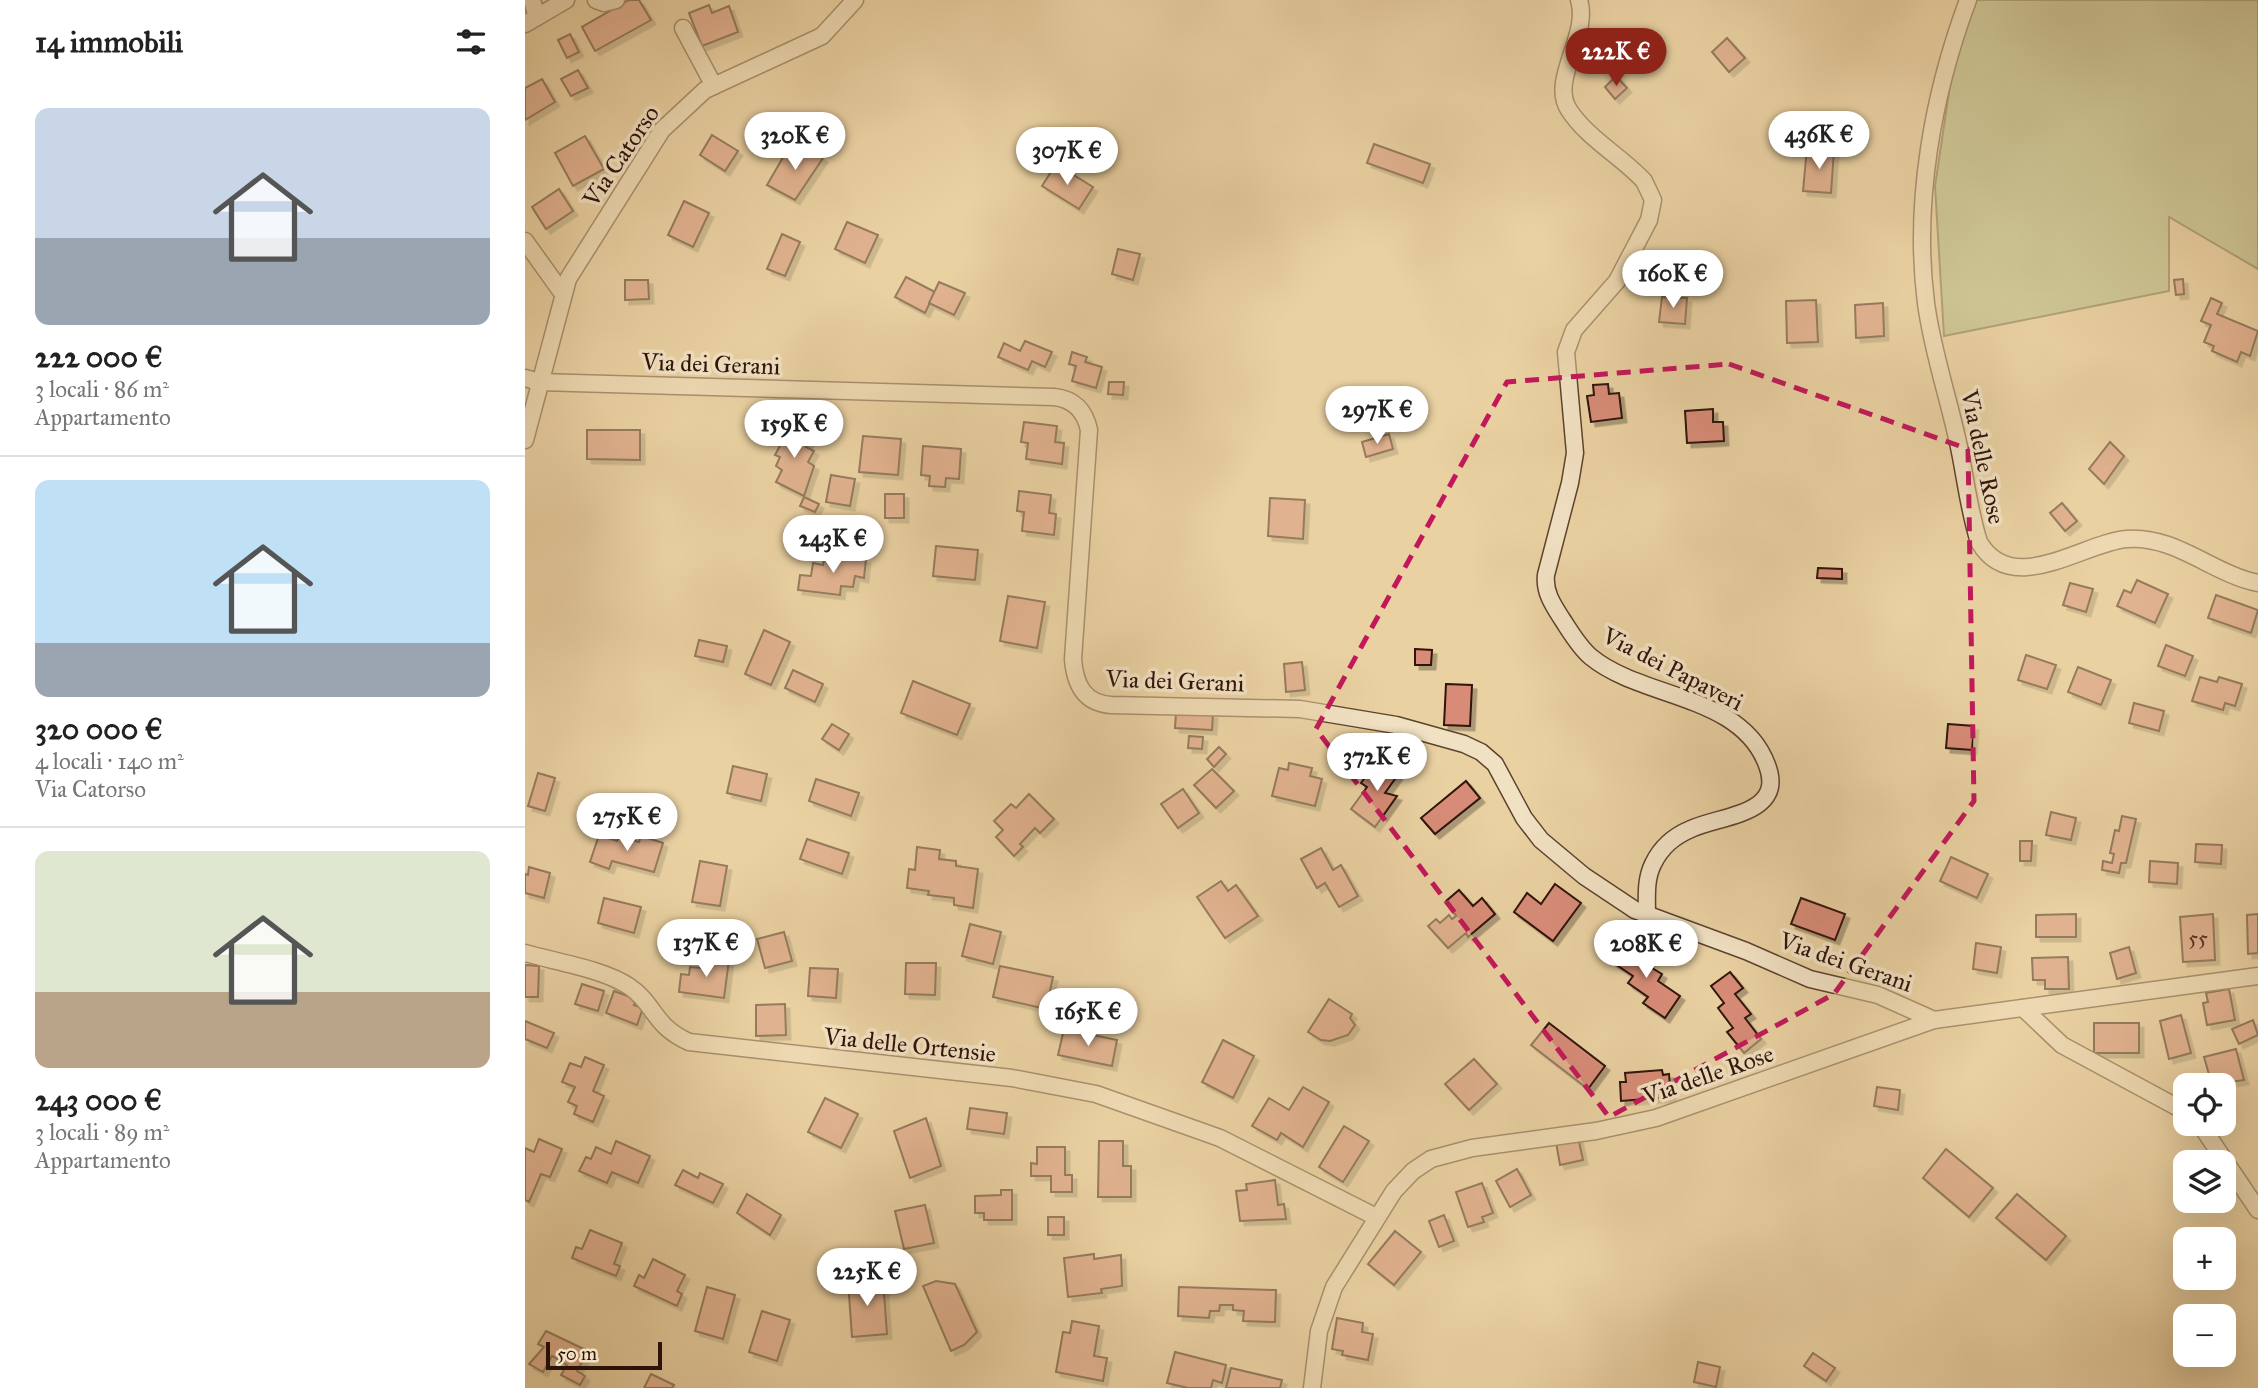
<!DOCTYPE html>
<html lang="it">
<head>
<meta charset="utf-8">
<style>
	:root { --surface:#fff; --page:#f2f2f2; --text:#222; --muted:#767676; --line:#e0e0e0; --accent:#8f2418 }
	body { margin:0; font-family:"IM FELL Great Primer",serif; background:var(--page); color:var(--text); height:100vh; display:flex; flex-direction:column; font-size:26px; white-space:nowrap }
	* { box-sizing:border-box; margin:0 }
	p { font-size:23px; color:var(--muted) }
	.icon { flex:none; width:38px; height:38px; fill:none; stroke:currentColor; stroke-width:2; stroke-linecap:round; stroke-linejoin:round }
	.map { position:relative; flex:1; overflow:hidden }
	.side { display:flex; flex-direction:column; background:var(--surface); width:525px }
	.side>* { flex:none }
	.buttons { position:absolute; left:1648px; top:1073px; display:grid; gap:14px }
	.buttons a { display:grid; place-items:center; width:63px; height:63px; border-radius:14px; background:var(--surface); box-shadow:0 7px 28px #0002; font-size:35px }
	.scale { position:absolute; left:21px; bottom:18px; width:116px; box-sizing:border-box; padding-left:7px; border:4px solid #2e1308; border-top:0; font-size:19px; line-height:24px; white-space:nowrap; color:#2e1308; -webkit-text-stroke:5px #f1e1c3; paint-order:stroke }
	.price { position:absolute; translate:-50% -60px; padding:0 16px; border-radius:24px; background:#fff; color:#222; font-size:23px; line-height:46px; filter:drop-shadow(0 2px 4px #0008) }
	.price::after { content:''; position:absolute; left:50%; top:42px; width:21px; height:16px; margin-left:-10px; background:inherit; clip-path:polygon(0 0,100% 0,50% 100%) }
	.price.active { background:var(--accent); color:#fff }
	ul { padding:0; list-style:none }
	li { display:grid; align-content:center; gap:14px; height:371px; padding:0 35px }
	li+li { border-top:2px solid var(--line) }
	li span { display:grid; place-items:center; height:217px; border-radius:14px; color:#555 }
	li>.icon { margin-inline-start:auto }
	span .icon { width:126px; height:126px; fill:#fffc; stroke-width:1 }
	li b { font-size:30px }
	h2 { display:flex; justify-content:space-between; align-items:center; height:84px; padding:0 35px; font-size:30px }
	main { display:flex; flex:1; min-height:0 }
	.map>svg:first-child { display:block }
	.green { fill:#b1bd89; stroke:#706848; stroke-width:2 }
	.building { fill:#d88c78; stroke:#2e1308; stroke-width:2; filter:url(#shadow) }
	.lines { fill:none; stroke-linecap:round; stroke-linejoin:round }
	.minor-casing { stroke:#5d422e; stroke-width:19 }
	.minor { stroke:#f1e1c3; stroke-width:16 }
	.marked { fill:none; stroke:#c2185b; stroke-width:5; stroke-dasharray:14 9; stroke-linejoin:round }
	.labels { text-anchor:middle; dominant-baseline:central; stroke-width:7; stroke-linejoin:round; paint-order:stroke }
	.number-label { font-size:21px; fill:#583124 }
	.street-label { font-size:24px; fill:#2e1308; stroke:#f1e1c3 }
</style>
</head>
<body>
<main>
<section class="side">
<h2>14 immobili<svg class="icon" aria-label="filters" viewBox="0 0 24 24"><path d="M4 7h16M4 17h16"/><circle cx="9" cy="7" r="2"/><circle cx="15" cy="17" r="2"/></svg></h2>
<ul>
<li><span style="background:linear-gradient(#c9d6e8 60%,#9aa5b1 0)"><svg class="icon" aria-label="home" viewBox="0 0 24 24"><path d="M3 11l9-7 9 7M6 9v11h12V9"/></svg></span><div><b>222 000 €</b><p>3 locali · 86 m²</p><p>Appartamento</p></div></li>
<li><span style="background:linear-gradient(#bfe0f5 75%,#9aa5b1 0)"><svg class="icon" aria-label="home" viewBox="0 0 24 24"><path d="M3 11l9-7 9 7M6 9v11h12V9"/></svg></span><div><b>320 000 €</b><p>4 locali · 140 m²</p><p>Via Catorso</p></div></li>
<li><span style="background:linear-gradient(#dfe7d0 65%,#b9a48a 0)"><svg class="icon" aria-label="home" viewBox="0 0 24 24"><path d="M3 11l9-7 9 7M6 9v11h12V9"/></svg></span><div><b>243 000 €</b><p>3 locali · 89 m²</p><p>Appartamento</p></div></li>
</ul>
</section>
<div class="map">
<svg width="1733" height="1388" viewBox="0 0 1733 1388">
	<defs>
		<filter id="shadow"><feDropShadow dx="4.5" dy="4.5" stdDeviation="0" flood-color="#0004"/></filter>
	</defs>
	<rect width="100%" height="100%" fill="#ead1a2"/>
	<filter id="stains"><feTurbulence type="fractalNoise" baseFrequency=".00286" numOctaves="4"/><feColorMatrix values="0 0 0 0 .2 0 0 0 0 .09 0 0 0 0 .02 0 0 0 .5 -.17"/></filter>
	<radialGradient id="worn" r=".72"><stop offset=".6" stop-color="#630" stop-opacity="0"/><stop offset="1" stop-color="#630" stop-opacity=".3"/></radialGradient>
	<polygon class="green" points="1451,0 1733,0 1733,269 1644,217 1644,291 1419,336 1410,186 1429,59"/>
	<g class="building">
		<polygon points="104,0 114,0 126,20 70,51 57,27"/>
		<polygon points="184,5 187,13 204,6 213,32 177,46 164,13"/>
		<polygon points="45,34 54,52 42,58 33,40"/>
		<polygon points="1202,38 1220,58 1204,72 1187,52"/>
		<polygon points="53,70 63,88 46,96 36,79"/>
		<polygon points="1091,76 1102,88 1090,99 1080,87"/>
		<polygon points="17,79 30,102 0,120 0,88"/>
		<polygon points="187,135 213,151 200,171 175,155"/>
		<polygon points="60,136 79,169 48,186 30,153"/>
		<polygon points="849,144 905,164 898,183 842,163"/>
		<polygon points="278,145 298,158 270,200 242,185 264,147 273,153"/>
		<polygon points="1282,148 1309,150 1306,193 1278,191"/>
		<polygon points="531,164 568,187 554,209 517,186"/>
		<polygon points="34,189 48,211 21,229 7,207"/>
		<polygon points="159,201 184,213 168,247 143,235"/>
		<polygon points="322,222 353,235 340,263 310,249"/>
		<polygon points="257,234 275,242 260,276 242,269"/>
		<polygon points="593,249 615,254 608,280 587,274"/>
		<polygon points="381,277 410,292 400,313 370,297"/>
		<polygon points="1658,279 1659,294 1651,295 1649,280"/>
		<polygon points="100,280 123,280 124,299 100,300"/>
		<polygon points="414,282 440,293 429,315 404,303"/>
		<polygon points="1137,297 1162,298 1160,324 1134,322"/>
		<polygon points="1686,298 1697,303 1692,314 1733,331 1725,356 1716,352 1712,362 1687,351 1689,346 1679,342 1686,325 1676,321"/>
		<polygon points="1291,300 1293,342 1262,343 1261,301"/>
		<polygon points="1358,303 1359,336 1331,338 1330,305"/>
		<polygon points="500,341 527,352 520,367 507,361 503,370 473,357 479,343 495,351"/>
		<polygon points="547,352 562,357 560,362 577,367 571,388 547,381 551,366 544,364"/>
		<polygon points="584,382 599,382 598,395 583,394"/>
		<polygon points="1083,384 1084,394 1094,393 1097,418 1066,422 1062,396 1069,395 1068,385"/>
		<polygon points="1188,409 1188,422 1198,422 1199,441 1162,443 1160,411"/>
		<polygon points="499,422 532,426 530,442 539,443 537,464 501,459 503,443 496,442"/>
		<polygon points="260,424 286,438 281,447 289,451 283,462 289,466 279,496 251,482 257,470 251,466 255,457 250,455 257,442 252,440"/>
		<polygon points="62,430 115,430 115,460 62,459"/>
		<polygon points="864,434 868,449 841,457 837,442"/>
		<polygon points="338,436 376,439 373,475 334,472"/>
		<polygon points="1585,442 1599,456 1579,484 1564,469"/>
		<polygon points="398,446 436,449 434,479 421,478 420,487 404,486 405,476 396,475"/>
		<polygon points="306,475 330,479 325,506 301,502"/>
		<polygon points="494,491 526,495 524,513 531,514 529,535 497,531 499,512 492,511"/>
		<rect x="360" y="494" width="19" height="24"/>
		<polygon points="279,497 294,504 290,512 275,506"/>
		<polygon points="745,498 780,500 778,539 743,536"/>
		<polygon points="1537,503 1552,521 1540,531 1525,513"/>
		<polygon points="411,546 453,550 450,580 408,576"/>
		<polygon points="300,554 341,559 339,578 330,576 328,587 316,586 315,595 273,590 275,575 286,576 288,563 298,565"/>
		<polygon points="1293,568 1317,569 1317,579 1292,578"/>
		<polygon points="1612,580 1643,594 1630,623 1592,606 1599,590 1606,593"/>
		<polygon points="1545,583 1568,589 1561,612 1538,605"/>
		<polygon points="1691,595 1733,610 1726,633 1683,618"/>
		<polygon points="483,596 520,602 512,648 475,641"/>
		<polygon points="239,630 265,642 246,685 220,674"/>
		<polygon points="174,640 202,646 198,662 170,656"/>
		<polygon points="1641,645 1668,656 1660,676 1633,666"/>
		<polygon points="890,649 907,650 906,665 890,665"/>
		<polygon points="1501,655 1531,665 1522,689 1493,680"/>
		<polygon points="777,662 780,690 761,692 759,664"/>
		<polygon points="1553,667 1586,680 1576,705 1543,692"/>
		<polygon points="268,670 298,684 290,702 260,688"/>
		<polygon points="1675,677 1692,682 1694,677 1717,684 1710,706 1700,703 1698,710 1667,701"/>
		<polygon points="388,681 445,704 432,735 376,713"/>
		<polygon points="921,684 947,685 945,726 919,725"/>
		<polygon points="1609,703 1639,711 1634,731 1604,723"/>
		<polygon points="651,712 688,714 687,730 650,728"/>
		<polygon points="307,724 324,734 314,750 297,739"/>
		<polygon points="1423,724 1449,726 1447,750 1421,748"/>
		<polygon points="664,736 678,737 677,749 663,748"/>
		<polygon points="694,747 701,754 689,767 682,759"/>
		<polygon points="855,757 875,772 860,793 872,796 850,827 826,809 842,787 836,783"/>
		<polygon points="764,763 787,768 785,776 797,779 790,806 747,796 754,768 763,770"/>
		<polygon points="208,766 242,774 236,801 202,793"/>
		<polygon points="687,769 709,791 691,808 669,785"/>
		<polygon points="13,773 30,778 20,811 3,806"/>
		<polygon points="291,779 334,793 326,816 284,801"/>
		<polygon points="941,781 955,798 910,834 896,818"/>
		<polygon points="658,789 674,813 653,828 636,804"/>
		<polygon points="504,794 529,819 515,833 510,828 495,844 498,847 489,856 471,837 478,830 469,821 486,804 491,808"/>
		<polygon points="1526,812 1551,818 1546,840 1521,835"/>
		<polygon points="1597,816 1611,819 1601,863 1596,863 1594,873 1577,870 1578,861 1587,863 1589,854 1585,853 1590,830 1594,831"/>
		<polygon points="74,835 92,841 94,836 114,842 116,836 138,843 129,872 87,861 84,869 65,862"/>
		<polygon points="282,839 324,853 317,874 275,859"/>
		<polygon points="1495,841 1507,841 1506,861 1495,861"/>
		<polygon points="1671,844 1697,845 1696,864 1670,862"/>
		<polygon points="392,847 415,850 414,859 431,861 431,866 453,869 448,908 429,905 429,898 403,895 404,891 382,888 384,869 390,870"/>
		<polygon points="796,848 808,870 816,865 833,896 814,907 800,883 792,888 776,859"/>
		<polygon points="1426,857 1463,874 1452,898 1415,881"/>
		<polygon points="175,861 202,866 195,906 167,902"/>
		<polygon points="1625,861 1653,863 1652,884 1624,882"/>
		<polygon points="4,867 25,873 19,898 0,893 0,874 3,875"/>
		<polygon points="696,881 703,891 711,885 733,916 700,938 672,897"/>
		<polygon points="1030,884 1056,903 1028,941 989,912 1002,893 1016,904"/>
		<polygon points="934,890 948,906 957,898 970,914 943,937 941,933 923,948 903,926 911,919 915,923 924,915 927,919 931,916 920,902"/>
		<polygon points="79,898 116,907 109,933 73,923"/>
		<polygon points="1276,898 1320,914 1310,940 1266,924"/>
		<polygon points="1551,914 1551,937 1511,937 1511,915"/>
		<polygon points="1688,914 1690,960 1658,962 1655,917"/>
		<polygon points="1733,914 1733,953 1723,954 1722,915"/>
		<polygon points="445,924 476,932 468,964 437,956"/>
		<polygon points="259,932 267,961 240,968 232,939"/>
		<polygon points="1099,943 1125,960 1122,965 1137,974 1133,981 1155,996 1140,1018 1118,1003 1123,997 1103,983 1108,976 1087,962"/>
		<polygon points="1451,943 1476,947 1472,973 1448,969"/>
		<polygon points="1604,947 1611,973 1592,979 1585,953"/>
		<polygon points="177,957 204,960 199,998 154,992 156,974 164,975 165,967 176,968"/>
		<polygon points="1543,957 1544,989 1520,989 1520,980 1508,980 1507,958"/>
		<polygon points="381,963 411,963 410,995 380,994"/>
		<polygon points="0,965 14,966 13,997 0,997"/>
		<polygon points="475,966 528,977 521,1009 468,997"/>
		<polygon points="285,968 313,969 311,998 283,996"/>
		<polygon points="1205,972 1218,988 1210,994 1226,1014 1220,1018 1236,1039 1219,1053 1202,1032 1208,1028 1193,1008 1199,1003 1186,986"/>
		<polygon points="57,984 79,991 73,1011 50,1004"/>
		<polygon points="1704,989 1710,1020 1682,1025 1678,1003 1683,1002 1681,993"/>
		<polygon points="89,991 111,999 109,1005 118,1008 112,1025 81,1013"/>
		<polygon points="804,999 827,1014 825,1018 830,1025 823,1035 805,1041 796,1040 783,1032"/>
		<polygon points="260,1004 261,1035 231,1036 231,1005"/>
		<polygon points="1656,1015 1666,1053 1644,1059 1635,1021"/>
		<polygon points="1728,1020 1733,1035 1714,1044 1707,1029"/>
		<polygon points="0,1021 29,1033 22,1048 0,1039"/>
		<polygon points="1024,1023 1080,1066 1063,1089 1006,1045"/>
		<rect x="1569" y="1023" width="45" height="30"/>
		<polygon points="539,1029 592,1040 587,1066 533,1055"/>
		<polygon points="698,1040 729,1056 708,1098 677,1082"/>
		<polygon points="1711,1049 1719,1080 1687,1085 1679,1057"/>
		<polygon points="60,1057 79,1065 68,1091 79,1096 68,1122 49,1114 52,1106 43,1102 50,1087 37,1082 45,1063 56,1067"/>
		<polygon points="949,1059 972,1084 944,1110 920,1084"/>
		<polygon points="1137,1070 1138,1075 1144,1074 1146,1097 1096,1101 1095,1082 1101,1082 1100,1073"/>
		<polygon points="778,1087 804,1102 778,1147 756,1133 752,1140 727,1126 744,1098 764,1110"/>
		<polygon points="1352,1087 1375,1090 1373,1110 1349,1106"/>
		<polygon points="300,1098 333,1114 316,1148 283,1132"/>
		<polygon points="445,1108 482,1113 479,1134 442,1129"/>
		<polygon points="401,1118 416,1166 385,1178 369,1131"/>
		<polygon points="819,1126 844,1141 818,1182 794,1167"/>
		<polygon points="1053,1137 1058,1160 1035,1165 1031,1142"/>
		<polygon points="14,1139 37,1149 25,1177 16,1174 4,1202 0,1200 0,1148 9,1152"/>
		<polygon points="91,1141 125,1156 113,1183 87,1172 82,1183 54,1171 61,1157 66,1159 71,1147 86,1154"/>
		<polygon points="574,1141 598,1141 598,1166 606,1166 606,1197 573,1197"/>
		<polygon points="512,1147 540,1147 540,1175 547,1175 547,1192 526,1192 526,1176 506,1176 506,1163 512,1164"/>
		<polygon points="1421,1149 1468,1188 1444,1217 1398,1178"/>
		<polygon points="992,1169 1006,1195 985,1207 971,1181"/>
		<polygon points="158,1170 173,1178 175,1173 198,1184 188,1203 150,1185"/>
		<polygon points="750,1180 753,1205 759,1204 761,1219 715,1221 711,1191 722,1190 721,1184"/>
		<polygon points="957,1183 968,1213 957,1217 959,1222 943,1227 931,1192"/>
		<polygon points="476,1190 487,1190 487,1220 459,1220 459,1213 450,1213 450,1196 476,1195"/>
		<polygon points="222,1194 256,1215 245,1235 212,1213"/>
		<polygon points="1492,1194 1541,1236 1521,1260 1471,1218"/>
		<polygon points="400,1205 409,1243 379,1249 370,1211"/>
		<polygon points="919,1215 929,1241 914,1247 904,1221"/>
		<rect x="523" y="1217" width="16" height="18"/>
		<polygon points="65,1230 97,1243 89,1264 95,1266 91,1276 47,1258 51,1247 57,1249"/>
		<polygon points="870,1231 896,1252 869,1285 843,1264"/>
		<polygon points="569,1254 569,1259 596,1255 597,1286 576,1289 577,1293 543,1297 539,1258"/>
		<polygon points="128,1259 160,1275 152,1291 157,1294 152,1306 109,1286 114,1275 119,1278"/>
		<polygon points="358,1279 362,1334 327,1337 323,1281"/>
		<polygon points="411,1281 430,1284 452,1332 439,1345 426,1351 398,1286"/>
		<polygon points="182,1287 210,1295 198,1339 170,1331"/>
		<polygon points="654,1287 751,1290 750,1322 718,1321 719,1311 708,1310 708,1305 695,1305 694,1311 685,1311 684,1318 653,1316"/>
		<polygon points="237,1311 265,1320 252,1361 224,1352"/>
		<polygon points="812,1318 838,1323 837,1332 848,1334 843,1360 817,1355 818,1351 807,1349"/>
		<polygon points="547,1321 574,1326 569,1356 582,1358 578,1381 531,1372 538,1332 545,1333"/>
		<polygon points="21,1331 63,1351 52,1371 60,1376 55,1385 36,1375 42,1365 27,1356 18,1372 4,1364 19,1347 13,1344"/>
		<polygon points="650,1352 701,1365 697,1383 688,1380 686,1388 663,1388 642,1383"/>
		<polygon points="1288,1353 1310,1368 1301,1381 1279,1366"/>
		<polygon points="1173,1362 1195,1367 1191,1387 1169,1382"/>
		<polygon points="706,1368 757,1380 755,1388 701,1388"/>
		<polygon points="126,1374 149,1385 147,1388 119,1388"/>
	</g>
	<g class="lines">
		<g class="minor-casing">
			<g id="minor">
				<polyline points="71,0 79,3 91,0"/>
				<path d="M 1054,0 C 1065,36 1024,80 1044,110 C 1062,138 1097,157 1119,181 L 1128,200 L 1124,220 L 1092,281 L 1049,330 L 1041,352 L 1050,453 L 1045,483 L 1021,575 C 1019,592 1028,605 1037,619 C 1045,631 1054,647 1066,657 C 1117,699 1216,694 1242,765 C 1261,815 1196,815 1166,829 C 1149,836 1136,847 1128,864 C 1120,880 1122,898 1122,916"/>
				<path d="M 1443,0 C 1408,94 1388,202 1401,303 C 1407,349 1422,393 1432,438 C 1440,472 1443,508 1454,542 C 1487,599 1559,542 1602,539 C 1650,535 1688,574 1733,583"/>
				<polyline points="12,17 41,0"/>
				<polyline points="0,24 12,17 7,0"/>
				<polyline points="158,28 189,86"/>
				<polyline points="0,241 38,294"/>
				<path d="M 0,378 L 14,382 L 529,397 C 549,399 560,411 564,430 L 548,659 C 550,685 559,703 586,705 L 775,709 L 871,725 L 939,744 L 956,752 L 970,764 L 999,818 L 1016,840 L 1059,876 L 1110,910 L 1221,951 L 1285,979 L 1353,995 L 1409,1020"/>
				<polyline points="0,440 43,279 137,130 180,90 297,36 330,0"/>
				<path d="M 0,953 C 31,962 79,969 105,987 C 130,1004 128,1026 164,1042 L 487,1078 L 571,1094 L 695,1138 L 851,1217"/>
				<polyline points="1498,1008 1537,1045 1661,1112"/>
				<polyline points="1675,1124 1733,1210"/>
				<polyline points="787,1388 794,1331 809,1287 869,1191 888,1171 906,1159 947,1148 1071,1131 1131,1118 1409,1020 1733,976"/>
			</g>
		</g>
		<use href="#minor" class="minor"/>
	</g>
	<path d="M0 0H1733V1388H0ZM 1204,364 L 1443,449 L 1449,801 L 1309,994 L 1084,1117 L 791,729 L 982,382 Z" fill="#ead1a2" fill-opacity=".55" fill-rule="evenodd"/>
	<path class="marked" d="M 1204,364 L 1443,449 L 1449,801 L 1309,994 L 1084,1117 L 791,729 L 982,382 Z"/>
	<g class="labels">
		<g class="number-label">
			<text x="1673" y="938">55</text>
		</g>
		<g class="street-label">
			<text transform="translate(96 156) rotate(-56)">Via Catorso</text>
			<text transform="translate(186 364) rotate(2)">Via dei Gerani</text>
			<text transform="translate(1458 457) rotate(78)">Via delle Rose</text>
			<text transform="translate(1148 669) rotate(27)">Via dei Papaveri</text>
			<text transform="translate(650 681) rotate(2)">Via dei Gerani</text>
			<text transform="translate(1321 962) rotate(19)">Via dei Gerani</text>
			<text transform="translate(385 1045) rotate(6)">Via delle Ortensie</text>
			<text transform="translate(1183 1075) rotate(-19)">Via delle Rose</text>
		</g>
	</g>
	<rect width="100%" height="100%" filter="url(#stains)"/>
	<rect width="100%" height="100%" fill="url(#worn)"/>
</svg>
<div class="buttons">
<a><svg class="icon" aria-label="locate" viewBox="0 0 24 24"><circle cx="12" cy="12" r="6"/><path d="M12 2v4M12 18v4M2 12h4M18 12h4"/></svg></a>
<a><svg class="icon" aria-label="layers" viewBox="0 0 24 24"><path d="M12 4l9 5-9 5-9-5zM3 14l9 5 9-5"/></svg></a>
<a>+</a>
<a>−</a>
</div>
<div class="scale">50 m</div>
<b class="price active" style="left:1091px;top:88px">222K €</b>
<b class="price" style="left:1294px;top:171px">436K €</b>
<b class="price" style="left:270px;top:172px">320K €</b>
<b class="price" style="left:542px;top:187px">307K €</b>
<b class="price" style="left:1148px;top:310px">160K €</b>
<b class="price" style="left:852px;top:446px">297K €</b>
<b class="price" style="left:269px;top:460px">159K €</b>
<b class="price" style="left:308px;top:575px">243K €</b>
<b class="price" style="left:852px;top:793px">372K €</b>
<b class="price" style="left:102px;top:853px">275K €</b>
<b class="price" style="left:181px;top:979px">137K €</b>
<b class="price" style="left:1121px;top:980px">208K €</b>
<b class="price" style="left:563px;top:1048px">165K €</b>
<b class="price" style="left:342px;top:1308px">225K €</b>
</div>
</main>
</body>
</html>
